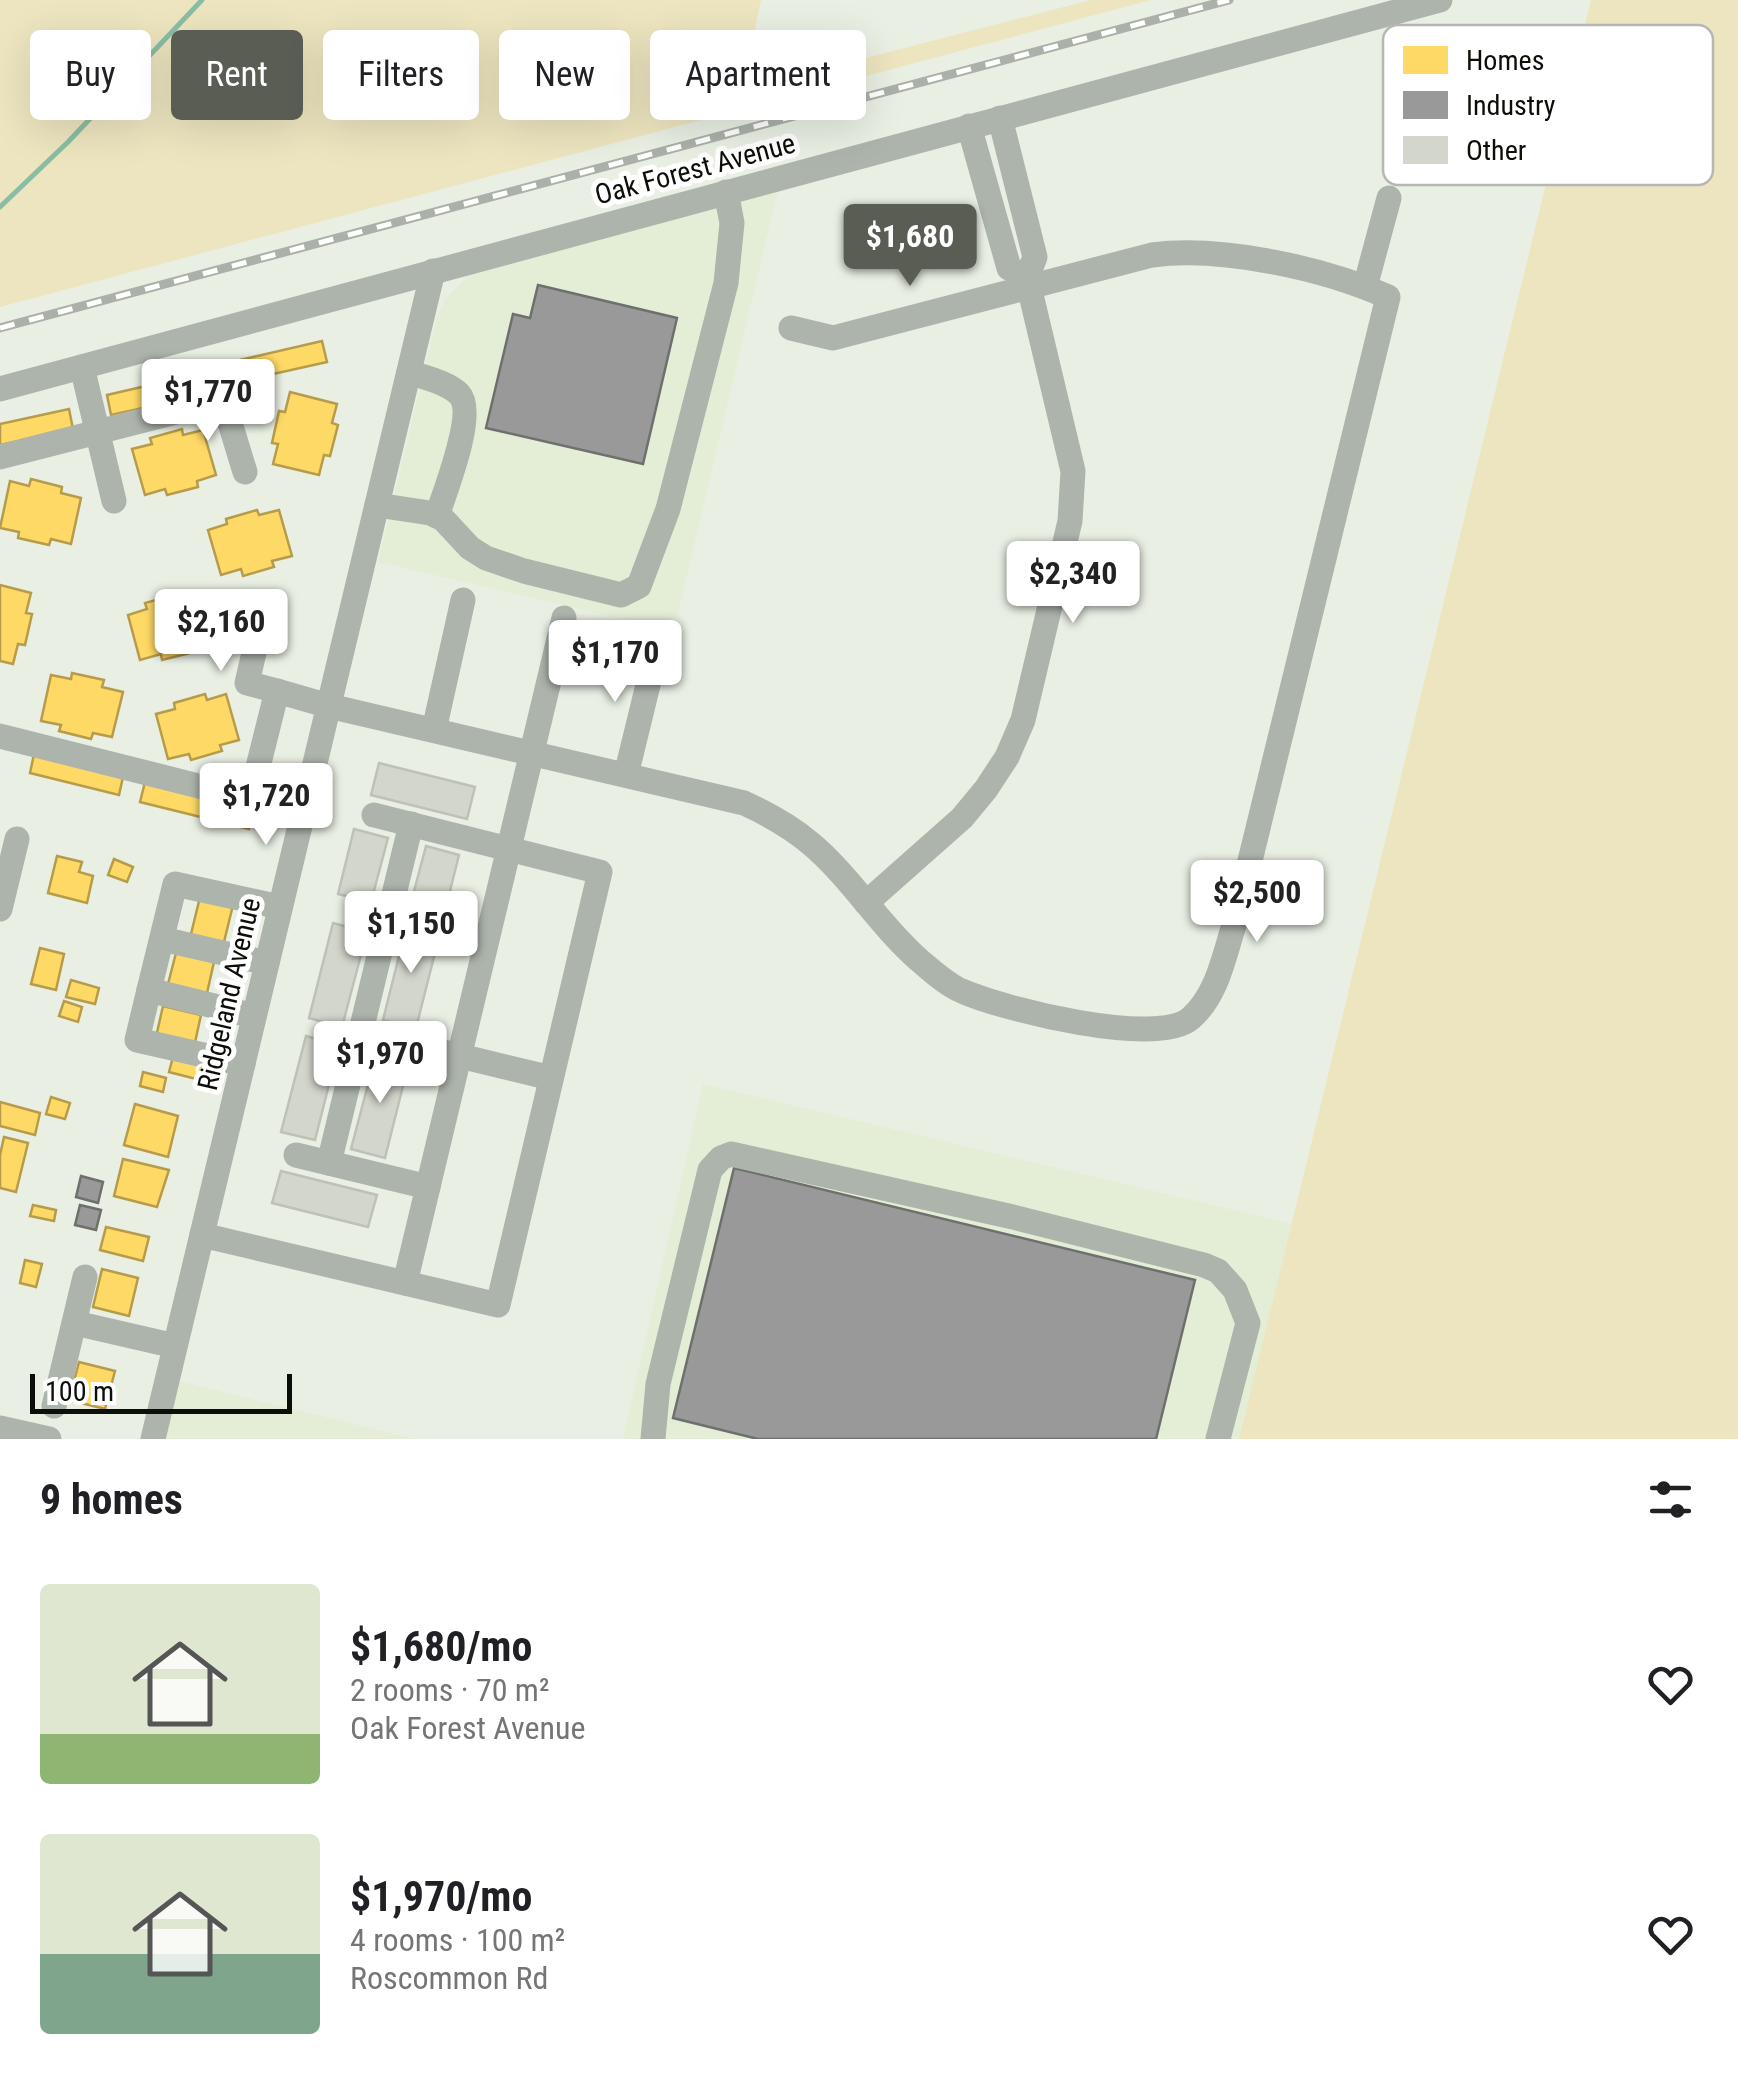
<!DOCTYPE html>
<html lang="en">
<head>
<meta charset="utf-8">
<style>
	:root { --surface:#fff; --page:#f6f6f6; --text:#202124; --muted:#757577; --accent:#595d54 }
	body { margin:0; font-family:"Roboto Condensed",sans-serif; background:var(--page); color:var(--text); height:100vh; display:flex; flex-direction:column; font-size:38px; white-space:nowrap }
	* { box-sizing:border-box; margin:0 }
	p { font-size:32px; color:var(--muted) }
	.icon { flex:none; width:55px; height:55px; fill:none; stroke:currentColor; stroke-width:2; stroke-linecap:round; stroke-linejoin:round }
	.map { position:relative; height:1439px; overflow:hidden }
	.side { display:flex; flex-direction:column; background:var(--surface); flex:1 }
	.side>* { flex:none }
	.top-card { position:absolute; left:30px; top:30px; width:1000px; height:90px; display:flex; gap:20px }
	.scale { position:absolute; left:30px; bottom:25px; width:262px; box-sizing:border-box; padding-left:10px; border:5px solid #0b0f07; border-top:0; font-size:28px; line-height:35px; white-space:nowrap; color:#0b0f07; -webkit-text-stroke:8px #fff; paint-order:stroke }
	.price { position:absolute; translate:-50% -85px; padding:0 22px; border-radius:10px; background:#fff; color:#222; font-size:32px; line-height:65px; filter:drop-shadow(0 2px 5px #0008) }
	.price::after { content:''; position:absolute; left:50%; top:60px; width:30px; height:22px; margin-left:-15px; background:inherit; clip-path:polygon(0 0,100% 0,50% 100%) }
	.price.selected { background:var(--accent); color:#fff }
	ul { padding:0; list-style:none }
	li { display:flex; align-items:center; gap:30px; height:250px; padding:0 40px }
	li span { display:grid; place-items:center; flex:none; width:280px; height:200px; border-radius:10px; color:#555 }
	li>.icon { margin-inline-start:auto }
	span .icon { width:120px; height:120px; fill:#fffc; stroke-width:1 }
	li b { font-size:42px }
	h2 { display:flex; justify-content:space-between; align-items:center; height:120px; padding:0 40px; font-size:42px }
	.tag { padding:0 35px; border-radius:10px; background:var(--surface); box-shadow:0 10px 40px #0002; font-size:35px; line-height:90px }
	.tag.selected { background:var(--accent); color:#fff }
	.map>svg:first-child { display:block }
	.built { fill:#e4eed7 }
	.green { fill:#ede5bf }
	.homes { fill:#ffd966; stroke:#b69c4a; stroke-width:2.5 }
	.industry { fill:#999; stroke:#6e706d; stroke-width:2.5 }
	.lines { fill:none; stroke-linecap:round; stroke-linejoin:round }
	.stream { stroke:#8abea4; stroke-width:5 }
	.building { fill:#d3d6cc; stroke:#bec1b7; stroke-width:2.5 }
	.minor { stroke:#adb4ac; stroke-width:25 }
	.rail-casing { stroke:#abb1a8; stroke-width:9 }
	.rail { stroke:#fff; stroke-width:5; stroke-dasharray:15; stroke-linecap:butt }
	.labels { text-anchor:middle; dominant-baseline:central; stroke-width:10; stroke-linejoin:round; paint-order:stroke }
	.street-label { font-size:28px; fill:#0b0f07; stroke:#fff }
	.key { fill:#fff; stroke:#b6b7b5; stroke-width:2.5 }
	.key-label { font-size:28px; fill:#0b0f07 }
</style>
</head>
<body>
<div class="map">
<svg width="1738" height="1439" viewBox="0 0 1738 1439">
	<rect width="100%" height="100%" fill="#e9efe3"/>
	<g class="built">
		<polygon points="778,190 674,631 378,562 437,318 445,299 469,275"/>
		<polygon points="703,1084 1293,1224 1241,1439 623,1439"/>
		<polygon points="175,1380 415,1439 162,1439"/>
	</g>
	<g class="green">
		<polygon points="0,0 761,0 742,90 1091,0 1151,0 0,307"/>
		<polygon points="1591,0 1738,0 1738,1439 1239,1439"/>
	</g>
	<g class="homes">
		<polygon points="322,341 327,362 215,387 210,367"/>
		<polygon points="202,373 207,394 111,415 107,395"/>
		<polygon points="290,392 337,404 332,423 338,425 330,456 324,455 319,475 273,464 278,444 272,443 279,411 285,412"/>
		<polygon points="69,409 73,429 0,445 0,424"/>
		<polygon points="182,429 183,435 203,430 216,475 197,481 198,487 167,495 165,489 145,495 132,449 152,444 150,438"/>
		<polygon points="31,479 62,487 61,493 81,498 71,544 51,539 49,545 18,538 19,532 0,528 10,481 29,486"/>
		<polygon points="257,510 259,515 279,510 292,556 272,561 274,567 243,576 241,569 221,575 208,530 227,524 226,519"/>
		<polygon points="0,585 31,593 26,613 32,614 25,645 18,644 13,664 0,661"/>
		<polygon points="177,594 179,600 199,595 211,640 192,646 194,652 162,660 161,654 140,660 128,615 147,609 145,603"/>
		<polygon points="72,673 104,680 102,687 123,692 112,737 93,733 91,739 59,731 61,725 41,721 51,675 71,679"/>
		<polygon points="205,694 207,700 226,694 239,740 220,745 222,751 191,760 189,754 168,759 156,714 175,709 174,703"/>
		<polygon points="34,754 123,777 119,795 30,773"/>
		<polygon points="145,782 254,809 249,829 140,802"/>
		<polygon points="57,856 82,862 79,872 93,876 87,903 48,893"/>
		<polygon points="114,859 133,867 127,882 108,875"/>
		<polygon points="201,893 234,901 223,946 190,938"/>
		<polygon points="40,948 64,954 56,990 31,984"/>
		<polygon points="176,953 214,962 207,993 168,984"/>
		<polygon points="71,980 99,988 95,1004 66,997"/>
		<polygon points="64,1001 82,1007 78,1022 59,1016"/>
		<polygon points="163,1006 201,1015 194,1047 156,1037"/>
		<polygon points="174,1053 204,1061 200,1080 169,1072"/>
		<polygon points="143,1072 166,1078 163,1092 140,1086"/>
		<polygon points="51,1097 70,1103 65,1119 46,1114"/>
		<polygon points="0,1102 40,1113 35,1135 0,1126"/>
		<polygon points="135,1104 178,1116 168,1157 124,1145"/>
		<polygon points="4,1137 28,1143 16,1192 0,1188 0,1155"/>
		<polygon points="123,1159 169,1170 157,1207 114,1196"/>
		<polygon points="33,1205 56,1210 54,1221 30,1216"/>
		<polygon points="106,1227 149,1237 143,1261 100,1250"/>
		<polygon points="25,1260 42,1264 36,1287 20,1283"/>
		<polygon points="102,1269 138,1278 129,1316 93,1307"/>
		<polygon points="79,1362 115,1371 105,1409 69,1400"/>
	</g>
	<g class="industry">
		<polygon points="538,285 677,318 643,464 486,428 513,314 530,318"/>
		<polygon points="734,1168 1195,1280 1156,1439 758,1439 673,1418"/>
		<polygon points="81,1176 103,1182 98,1203 76,1197"/>
		<polygon points="80,1205 101,1210 96,1230 75,1225"/>
	</g>
	<g class="lines">
		<polyline class="stream" points="0,207 68,142 202,0"/>
	</g>
	<g class="building">
		<polygon points="379,763 475,787 467,819 371,795"/>
		<polygon points="354,829 388,838 371,902 338,894"/>
		<polygon points="426,846 459,855 443,919 409,910"/>
		<polygon points="333,923 367,932 342,1027 309,1018"/>
		<polygon points="407,924 440,933 416,1028 383,1020"/>
		<polygon points="306,1036 339,1045 315,1140 281,1132"/>
		<polygon points="376,1054 409,1062 385,1158 351,1149"/>
		<polygon points="281,1171 377,1195 368,1227 272,1203"/>
	</g>
	<g class="lines">
		<g class="minor">
			<polyline points="969,126 1009,268 1027,278"/>
			<polyline points="1365,287 1389,198"/>
			<polyline points="82,367 114,501"/>
			<path d="M 409,372 C 425,378 447,382 459,394 C 477,412 444,494 437,516"/>
			<polyline points="0,389 1440,0"/>
			<polyline points="0,457 223,400 245,472"/>
			<polyline points="377,505 430,513 443,519 470,548 486,558 524,571 621,595 639,586 668,509 726,283 732,223 726,192"/>
			<polyline points="265,605 247,683 277,691"/>
			<polyline points="434,730 463,600"/>
			<path d="M 0,736 L 250,799 L 277,691 L 329,706 L 744,803 C 768,814 790,826 810,843 C 850,876 879,925 919,960 C 931,970 947,985 962,991 C 1002,1009 1158,1048 1191,1018 C 1218,994 1224,955 1235,922 L 1388,297 C 1324,268 1221,246 1152,255 L 833,338 L 791,328"/>
			<polyline points="626,775 657,648"/>
			<polyline points="866,903 962,818 986,789 1007,757 1023,720 1070,521 1073,471 1027,278 1035,257 1000,118"/>
			<polyline points="0,909 17,839"/>
			<polyline points="162,939 267,963"/>
			<polyline points="149,990 137,1040 243,1064"/>
			<polyline points="254,1016 149,990 175,884 280,907"/>
			<polyline points="361,1032 551,1078"/>
			<polyline points="296,1155 428,1187"/>
			<polyline points="329,1163 411,824"/>
			<polyline points="202,1235 498,1305 600,872 374,815"/>
			<polyline points="405,1283 564,618"/>
			<polyline points="75,1323 175,1346"/>
			<polyline points="54,1406 85,1277"/>
			<polyline points="0,1428 49,1439"/>
			<polyline points="153,1439 433,271"/>
			<polyline points="653,1439 658,1384 710,1170 721,1158 731,1154 1013,1217 1204,1265 1218,1271 1235,1290 1248,1323 1218,1439"/>
		</g>
		<g class="rail-casing">
			<polyline id="rail" points="0,328 1229,0"/>
		</g>
		<use href="#rail" class="rail"/>
	</g>
	<g class="labels">
		<g class="street-label">
			<text transform="translate(695 169) rotate(-15)">Oak Forest Avenue</text>
			<text transform="translate(229 994) rotate(-77)">Ridgeland Avenue</text>
		</g>
	</g>
	<rect x="1383" y="25" width="330" height="160" rx="15" class="key"/>
	<rect x="1403" y="46" width="45" height="28" fill="#ffd966"/>
	<rect x="1403" y="91" width="45" height="28" fill="#999"/>
	<rect x="1403" y="136" width="45" height="28" fill="#d3d6cc"/>
	<g class="key-label">
		<text x="1466" y="70">Homes</text>
		<text x="1466" y="115">Industry</text>
		<text x="1466" y="160">Other</text>
	</g>
</svg>
<div class="scale">100 m</div>
<b class="price selected" style="left:910px;top:289px">$1,680</b>
<b class="price" style="left:208px;top:444px">$1,770</b>
<b class="price" style="left:1073px;top:626px">$2,340</b>
<b class="price" style="left:221px;top:674px">$2,160</b>
<b class="price" style="left:615px;top:705px">$1,170</b>
<b class="price" style="left:266px;top:848px">$1,720</b>
<b class="price" style="left:1257px;top:945px">$2,500</b>
<b class="price" style="left:411px;top:976px">$1,150</b>
<b class="price" style="left:380px;top:1106px">$1,970</b>
<div class="top-card">
<a class="tag">Buy</a>
<a class="tag selected">Rent</a>
<a class="tag">Filters</a>
<a class="tag">New</a>
<a class="tag">Apartment</a>
</div>
</div>
<section class="side">
<h2>9 homes<svg class="icon" aria-label="filters" viewBox="0 0 24 24"><path d="M4 7h16M4 17h16"/><circle cx="9" cy="7" r="2"/><circle cx="15" cy="17" r="2"/></svg></h2>
<ul>
<li><span style="background:linear-gradient(#dfe7d0 75%,#8fb573 0)"><svg class="icon" aria-label="home" viewBox="0 0 24 24"><path d="M3 11l9-7 9 7M6 9v11h12V9"/></svg></span><div><b>$1,680/mo</b><p>2 rooms · 70 m²</p><p>Oak Forest Avenue</p></div><svg class="icon" aria-label="heart" viewBox="0 0 24 24"><path d="M12 20l-8-8c-3-5 5-10 8-4 3-6 11-1 8 4z"/></svg></li>
<li><span style="background:linear-gradient(#dfe7d0 60%,#7fa58c 0)"><svg class="icon" aria-label="home" viewBox="0 0 24 24"><path d="M3 11l9-7 9 7M6 9v11h12V9"/></svg></span><div><b>$1,970/mo</b><p>4 rooms · 100 m²</p><p>Roscommon Rd</p></div><svg class="icon" aria-label="heart" viewBox="0 0 24 24"><path d="M12 20l-8-8c-3-5 5-10 8-4 3-6 11-1 8 4z"/></svg></li>
</ul>
</section>
</body>
</html>
